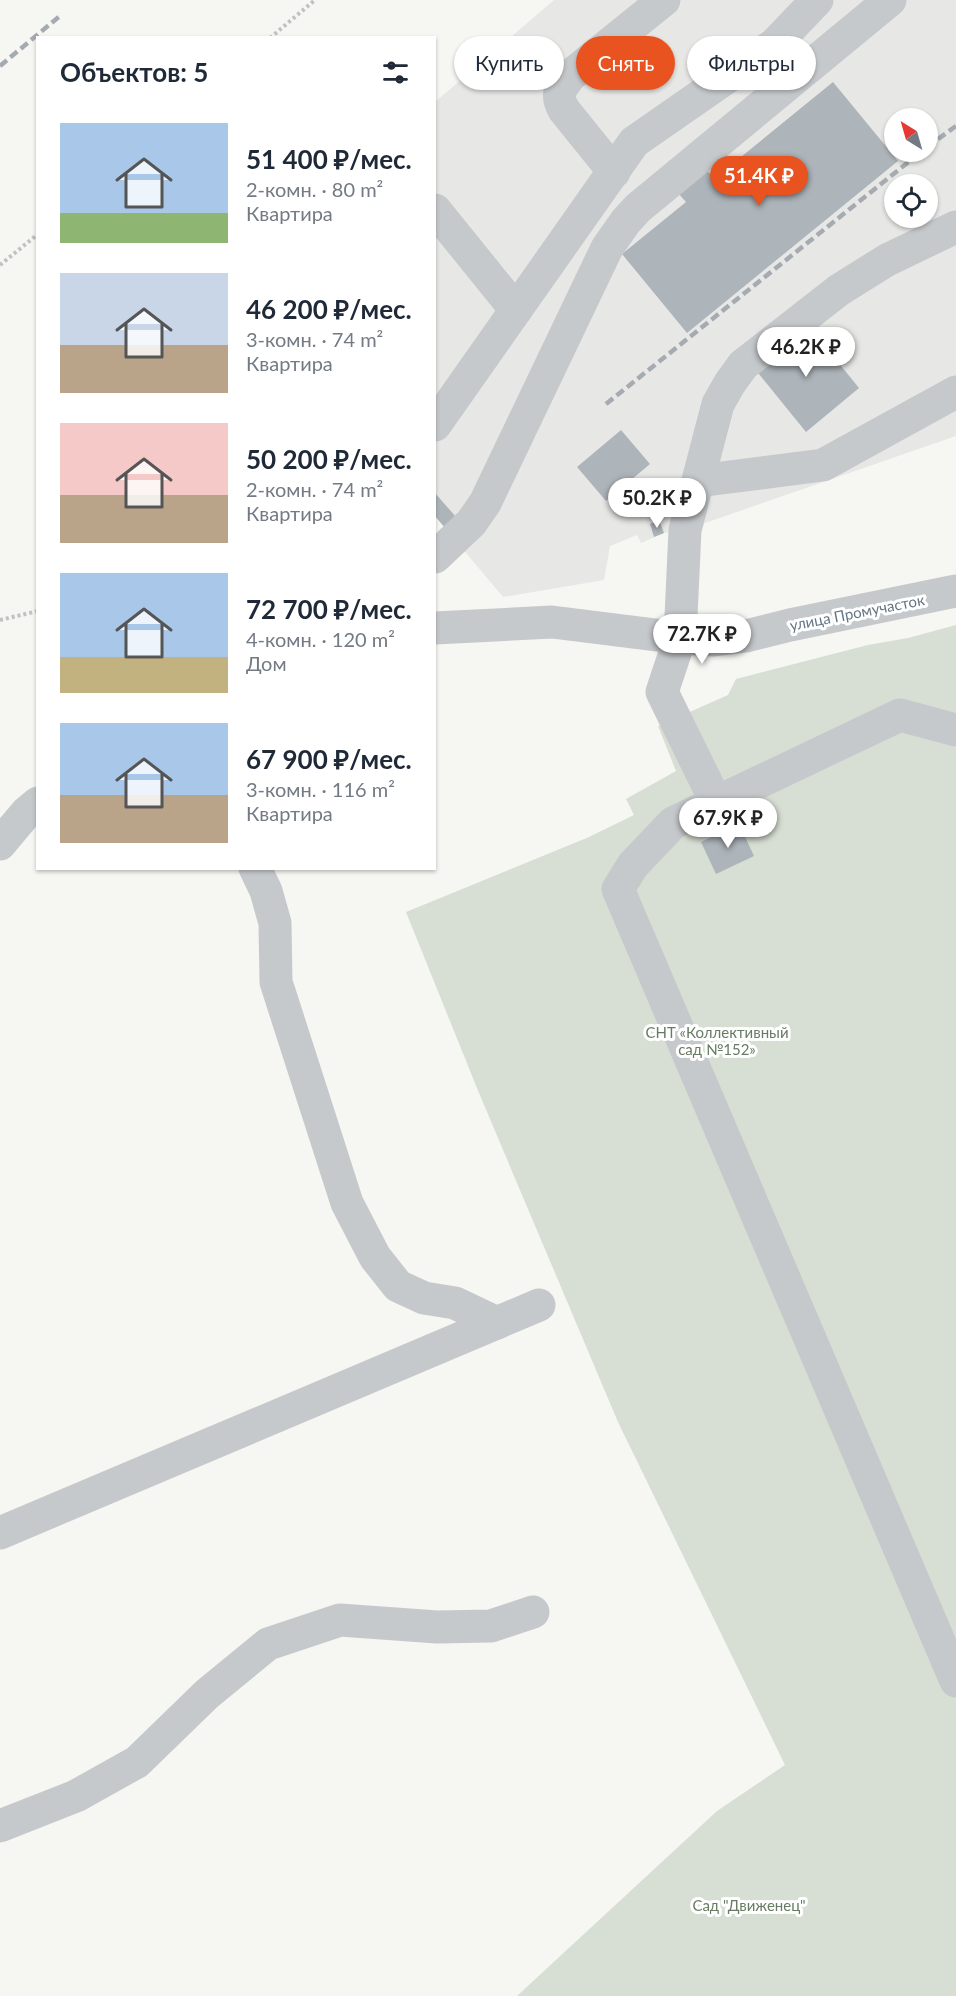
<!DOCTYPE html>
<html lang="ru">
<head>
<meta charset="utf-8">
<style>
	:root { --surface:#fff; --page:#f2f2f3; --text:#1f2937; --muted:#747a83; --accent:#e9531f }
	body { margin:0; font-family:Lato,sans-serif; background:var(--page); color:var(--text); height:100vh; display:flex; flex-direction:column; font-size:22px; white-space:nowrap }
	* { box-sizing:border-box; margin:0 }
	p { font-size:20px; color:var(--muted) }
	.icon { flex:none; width:33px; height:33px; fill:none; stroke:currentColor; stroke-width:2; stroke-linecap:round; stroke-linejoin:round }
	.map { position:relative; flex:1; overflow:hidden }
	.details { position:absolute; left:36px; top:36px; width:400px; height:834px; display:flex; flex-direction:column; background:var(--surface); border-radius:0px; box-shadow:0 2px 4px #0004 }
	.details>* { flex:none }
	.hud { position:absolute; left:454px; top:36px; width:411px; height:54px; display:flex; gap:12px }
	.needle { width:39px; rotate:323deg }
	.fabs { position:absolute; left:884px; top:108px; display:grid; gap:12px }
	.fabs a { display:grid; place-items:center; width:54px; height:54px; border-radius:50%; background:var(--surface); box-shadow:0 2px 4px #0004; font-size:30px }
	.price { position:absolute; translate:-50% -51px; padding:0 14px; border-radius:21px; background:#fff; color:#222; font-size:20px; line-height:39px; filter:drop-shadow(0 2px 3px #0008) }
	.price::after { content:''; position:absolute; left:50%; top:36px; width:18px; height:14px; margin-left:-9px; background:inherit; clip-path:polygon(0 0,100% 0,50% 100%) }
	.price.on { background:var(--accent); color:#fff }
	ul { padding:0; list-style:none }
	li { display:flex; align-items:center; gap:18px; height:150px; padding:0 24px }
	li span { display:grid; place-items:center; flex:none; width:168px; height:120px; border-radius:0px; color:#555 }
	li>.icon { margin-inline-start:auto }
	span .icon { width:72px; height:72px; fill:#fffc; stroke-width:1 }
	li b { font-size:26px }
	h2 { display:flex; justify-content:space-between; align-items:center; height:72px; padding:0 24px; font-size:26px }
	.chip { padding:0 21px; border-radius:27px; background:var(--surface); box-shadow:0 2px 4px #0004; font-size:21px; line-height:54px }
	.chip.on { background:var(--accent); color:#fff }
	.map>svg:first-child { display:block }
	.built { fill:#e7e8e6; fill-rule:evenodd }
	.green { fill:#d7ded3 }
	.building { fill:#adb4ba }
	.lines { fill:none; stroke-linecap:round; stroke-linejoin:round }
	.path { stroke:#bfc1c3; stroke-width:4; stroke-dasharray:3 3; stroke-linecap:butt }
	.minor { stroke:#c6c9cc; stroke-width:33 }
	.rail { stroke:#a5abb1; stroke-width:4.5; stroke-dasharray:9 4.5; stroke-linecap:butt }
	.labels { text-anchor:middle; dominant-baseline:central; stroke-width:6; stroke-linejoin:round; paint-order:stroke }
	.street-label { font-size:15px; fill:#647585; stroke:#fff }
	.park-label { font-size:15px; fill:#677c63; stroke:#fff }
</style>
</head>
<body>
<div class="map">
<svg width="956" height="1996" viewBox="0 0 956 1996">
	<rect width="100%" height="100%" fill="#f6f6f2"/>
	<path class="built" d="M 554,0 L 956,0 L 956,436 L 685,530 L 664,533 L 641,543 L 637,535 L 610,546 L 604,580 L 503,597 L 435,516 L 435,102 ZM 894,118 L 927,118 L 927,152 L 894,152 ZM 894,184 L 927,184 L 927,218 L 894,218 Z"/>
	<polygon class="green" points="956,625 956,1996 517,1996 717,1811 785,1765 618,1422 479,1093 406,912 589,837 634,815 626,799 676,771 658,726 728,695 736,679 868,645 908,638"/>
	<g class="building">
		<polygon points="833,82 898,161 687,333 622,254 686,202 678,193 707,170 714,179"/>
		<polygon points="807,324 859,388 806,432 754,368"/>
		<polygon points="621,430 650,464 606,501 577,467"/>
		<polygon points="435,493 456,517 445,528 435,516"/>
		<polygon points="659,520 664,533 654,537 650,524"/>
		<polygon points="739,824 754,856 716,874 701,842"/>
	</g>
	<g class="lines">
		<g class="path">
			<polyline points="270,38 315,0"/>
			<polyline points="0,265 38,234"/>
			<polyline points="0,620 38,611"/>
		</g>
		<g class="minor">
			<path d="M 614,172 L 564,110 C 555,94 560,89 571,75 L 664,0"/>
			<polyline points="435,210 516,310"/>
			<polyline points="435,425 634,142 775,44 817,0"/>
			<polyline points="698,481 823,465 956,392"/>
			<polyline points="435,557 471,523 485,503 607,248 626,221 638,208 890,0"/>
			<polyline points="435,628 552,622 680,638 714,640 746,636 790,625 956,591"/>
			<polyline points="956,730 900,715 673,823 633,865 618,889 956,1681"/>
			<polyline points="716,802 662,692 680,638 685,530 718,404 730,383 743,365 839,290 887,260 956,227"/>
			<polyline points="0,844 26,813 38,803"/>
			<polyline points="255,868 266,891 275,923 276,982 347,1203 375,1257 398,1286 424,1298 455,1303 497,1323"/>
			<polyline points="0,1533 539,1305"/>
			<polyline points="0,1826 76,1796 137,1762 207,1694 268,1644 340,1620 437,1627 491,1626 533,1612"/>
		</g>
		<g class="rail">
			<polyline points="0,66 61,15"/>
			<polyline points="927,147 956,126"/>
			<polyline points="606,404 921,152"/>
		</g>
	</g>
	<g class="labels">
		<g class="street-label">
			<text transform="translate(857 612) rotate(-11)">улица Промучасток</text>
		</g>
		<g class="park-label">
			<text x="717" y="1032">СНТ «Коллективный<tspan x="717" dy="17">сад №152»</tspan></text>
			<text x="749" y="1905">Сад "Движенец"</text>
		</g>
	</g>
</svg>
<div class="fabs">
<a><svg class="needle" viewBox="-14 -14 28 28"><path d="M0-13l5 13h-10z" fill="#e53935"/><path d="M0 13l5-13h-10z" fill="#747a83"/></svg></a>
<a><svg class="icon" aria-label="locate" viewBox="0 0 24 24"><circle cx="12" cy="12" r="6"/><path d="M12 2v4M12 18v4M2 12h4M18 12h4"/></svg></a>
</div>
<b class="price on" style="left:759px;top:207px">51.4K ₽</b>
<b class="price" style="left:806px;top:378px">46.2K ₽</b>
<b class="price" style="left:657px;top:529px">50.2K ₽</b>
<b class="price" style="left:702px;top:665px">72.7K ₽</b>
<b class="price" style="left:728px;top:849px">67.9K ₽</b>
<div class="hud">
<a class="chip">Купить</a>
<a class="chip on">Снять</a>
<a class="chip">Фильтры</a>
</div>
<section class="details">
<h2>Объектов: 5<svg class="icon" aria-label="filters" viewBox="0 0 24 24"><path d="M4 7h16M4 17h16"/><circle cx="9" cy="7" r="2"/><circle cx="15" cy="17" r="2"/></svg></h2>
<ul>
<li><span style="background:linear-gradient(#a9c7e8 75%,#8fb573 0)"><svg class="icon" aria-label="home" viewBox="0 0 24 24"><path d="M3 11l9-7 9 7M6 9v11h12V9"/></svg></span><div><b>51 400 ₽/мес.</b><p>2-комн. · 80 m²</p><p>Квартира</p></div></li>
<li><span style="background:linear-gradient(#c9d6e8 60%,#b9a48a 0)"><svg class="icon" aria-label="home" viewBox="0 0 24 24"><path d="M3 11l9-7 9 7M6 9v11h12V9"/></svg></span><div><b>46 200 ₽/мес.</b><p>3-комн. · 74 m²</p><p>Квартира</p></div></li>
<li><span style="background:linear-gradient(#f6c9c9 60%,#b9a48a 0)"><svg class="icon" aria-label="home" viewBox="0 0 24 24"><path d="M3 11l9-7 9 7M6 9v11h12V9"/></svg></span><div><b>50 200 ₽/мес.</b><p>2-комн. · 74 m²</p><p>Квартира</p></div></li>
<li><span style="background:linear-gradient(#a9c7e8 70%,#c2b280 0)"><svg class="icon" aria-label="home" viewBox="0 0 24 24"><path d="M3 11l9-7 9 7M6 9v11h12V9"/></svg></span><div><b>72 700 ₽/мес.</b><p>4-комн. · 120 m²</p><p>Дом</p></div></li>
<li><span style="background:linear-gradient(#a9c7e8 60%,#b9a48a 0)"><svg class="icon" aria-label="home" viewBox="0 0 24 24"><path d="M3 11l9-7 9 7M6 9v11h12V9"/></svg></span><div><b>67 900 ₽/мес.</b><p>3-комн. · 116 m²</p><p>Квартира</p></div></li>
</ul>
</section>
</div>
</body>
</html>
